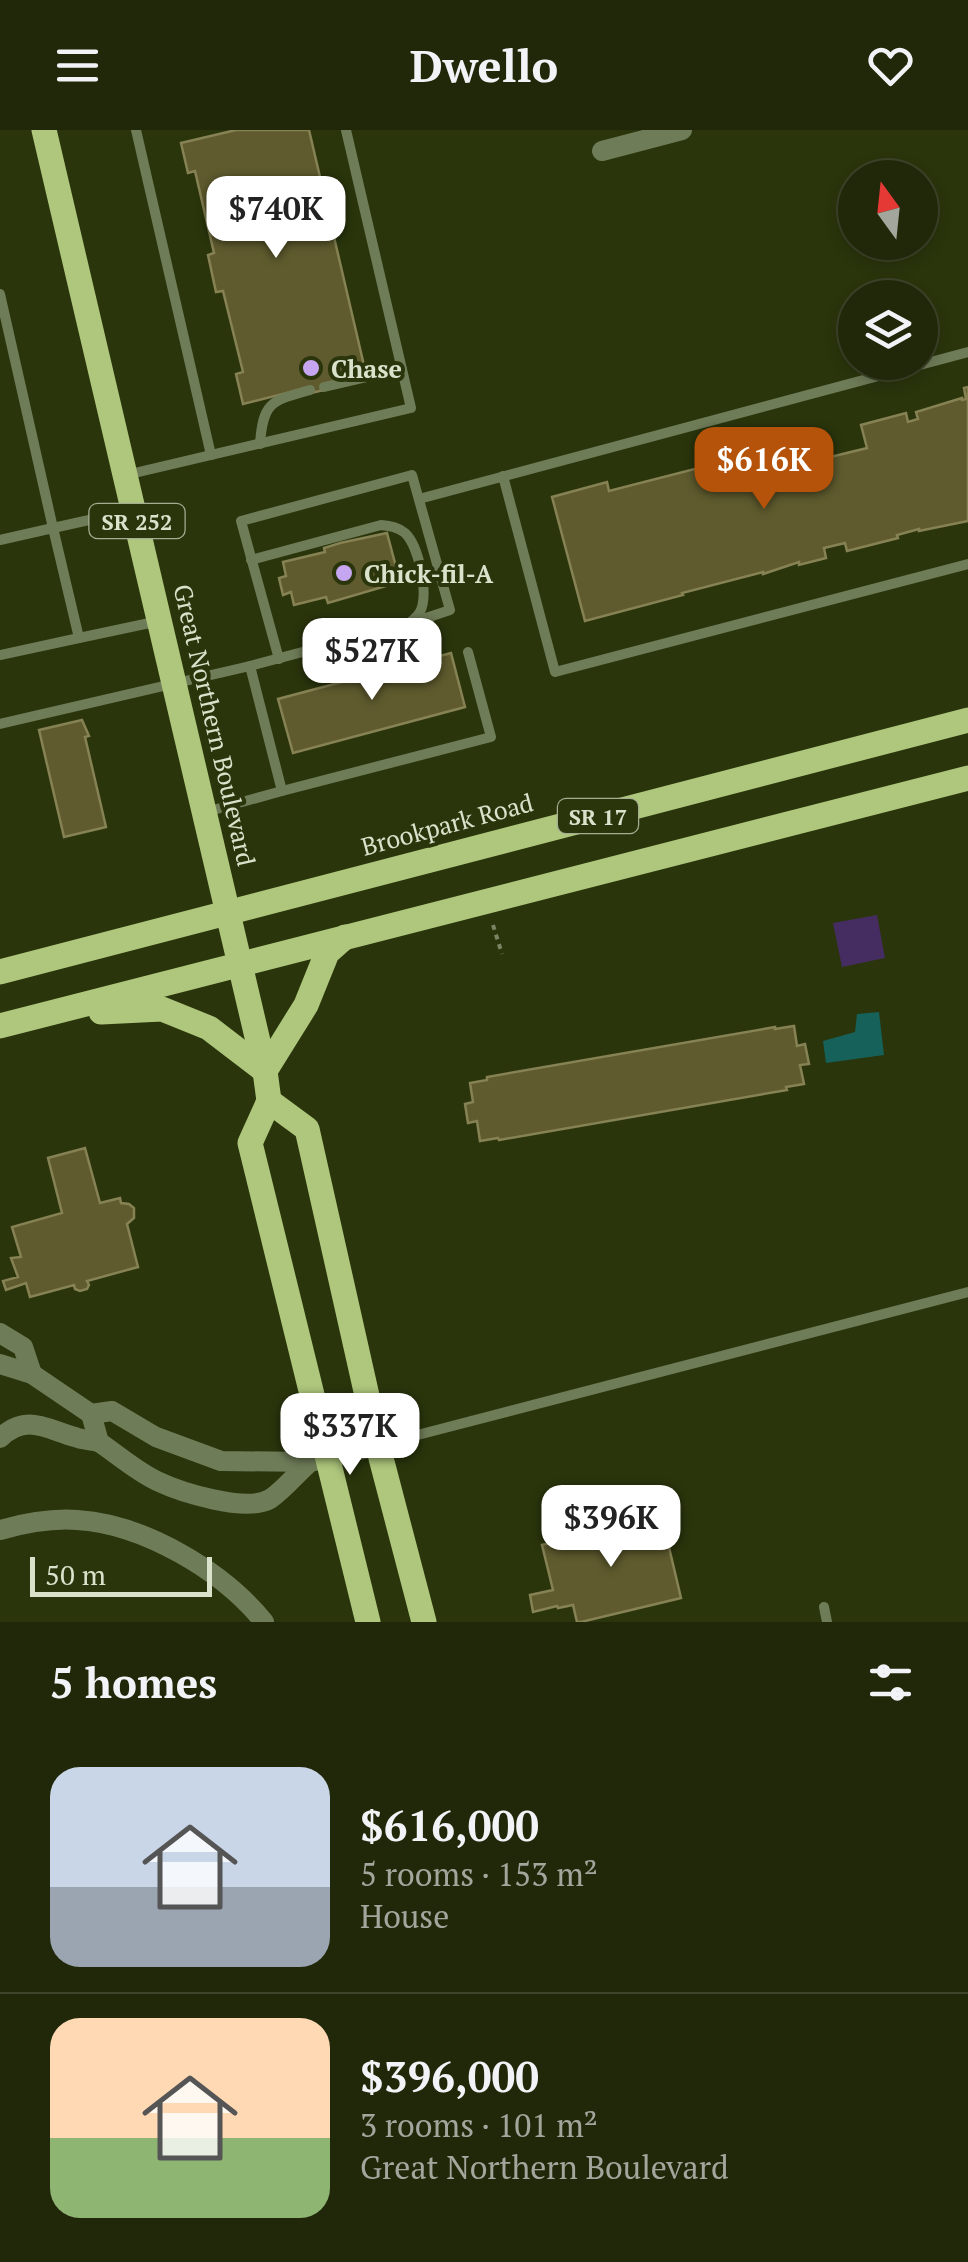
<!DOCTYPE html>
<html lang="en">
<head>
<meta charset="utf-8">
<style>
	:root { --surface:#202809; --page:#2d3417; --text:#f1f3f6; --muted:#a2a69c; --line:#3d442a; --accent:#b45309 }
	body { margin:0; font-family:"PT Serif",serif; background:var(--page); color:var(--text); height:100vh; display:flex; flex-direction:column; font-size:38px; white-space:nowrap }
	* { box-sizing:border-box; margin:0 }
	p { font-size:32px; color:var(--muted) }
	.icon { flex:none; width:55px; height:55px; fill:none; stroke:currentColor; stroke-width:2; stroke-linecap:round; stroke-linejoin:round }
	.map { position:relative; height:1492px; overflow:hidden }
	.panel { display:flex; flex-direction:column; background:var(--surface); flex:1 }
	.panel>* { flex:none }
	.needle { width:65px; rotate:345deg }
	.tools { position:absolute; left:838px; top:30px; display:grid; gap:20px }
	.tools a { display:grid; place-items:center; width:100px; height:100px; border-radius:50%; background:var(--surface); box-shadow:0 5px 15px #0003,0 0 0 2px var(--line); font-size:50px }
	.scale { position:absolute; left:30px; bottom:25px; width:182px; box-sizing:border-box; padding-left:10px; border:5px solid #dae2cb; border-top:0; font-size:28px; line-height:35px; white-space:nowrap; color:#dae2cb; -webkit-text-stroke:8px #2a350c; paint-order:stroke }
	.price { position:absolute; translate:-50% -85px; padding:0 22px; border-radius:20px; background:#fff; color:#222; font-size:32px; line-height:65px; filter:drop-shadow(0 2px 5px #0008) }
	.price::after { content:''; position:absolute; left:50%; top:60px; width:30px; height:22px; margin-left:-15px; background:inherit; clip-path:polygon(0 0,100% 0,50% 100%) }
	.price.active { background:var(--accent); color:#fff }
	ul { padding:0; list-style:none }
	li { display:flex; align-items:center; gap:30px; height:250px; padding:0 50px }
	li+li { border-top:2px solid var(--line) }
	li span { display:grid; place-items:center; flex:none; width:280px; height:200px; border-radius:30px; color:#555 }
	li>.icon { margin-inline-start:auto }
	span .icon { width:120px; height:120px; fill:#fffc; stroke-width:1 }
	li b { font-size:42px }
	h2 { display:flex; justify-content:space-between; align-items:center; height:120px; padding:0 50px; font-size:42px }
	header { display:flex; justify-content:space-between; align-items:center; height:130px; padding:0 50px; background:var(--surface); font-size:45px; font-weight:600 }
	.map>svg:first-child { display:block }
	.green { fill:#462d61 }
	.water { fill:#16625a }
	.building { fill:#5f5b2e; stroke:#868254; stroke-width:2.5 }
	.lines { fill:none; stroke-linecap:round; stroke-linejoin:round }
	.path { stroke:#7a8463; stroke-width:4; stroke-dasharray:5 5; stroke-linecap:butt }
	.service { stroke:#6f7c58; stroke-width:10 }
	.minor { stroke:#6f7c58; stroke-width:20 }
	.primary { stroke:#aec77c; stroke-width:25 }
	.poi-dot { fill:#c6a6f0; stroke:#2a350c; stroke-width:4 }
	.labels { text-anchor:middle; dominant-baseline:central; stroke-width:8; stroke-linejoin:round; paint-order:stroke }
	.shield { fill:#2a350c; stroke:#a5ae92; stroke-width:2.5 }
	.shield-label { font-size:22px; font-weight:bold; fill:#dae2cb }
	.poi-label { font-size:25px; font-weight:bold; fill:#dae2cb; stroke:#2a350c; text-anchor:start }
	.street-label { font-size:25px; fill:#dae2cb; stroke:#2a350c }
</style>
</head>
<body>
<header><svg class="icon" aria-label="menu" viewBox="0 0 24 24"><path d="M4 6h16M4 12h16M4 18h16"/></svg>Dwello<svg class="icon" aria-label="heart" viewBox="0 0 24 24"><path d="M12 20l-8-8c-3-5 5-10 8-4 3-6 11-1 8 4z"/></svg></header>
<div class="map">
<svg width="968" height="1492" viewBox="0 0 968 1492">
	<rect width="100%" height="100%" fill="#2a350c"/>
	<polygon class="green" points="877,785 885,828 842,837 833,793"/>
	<polygon class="water" points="879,882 884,925 826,933 823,911 855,902 857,884"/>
	<g class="building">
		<polygon points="236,0 309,0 366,244 324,260 311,263 310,257 243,274 236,244 243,242 223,161 216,162 208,125 214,123 195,41 188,43 181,13"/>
		<polygon points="968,257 968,391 919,401 919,399 897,405 898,408 847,421 845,413 824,418 826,428 799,435 799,432 763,444 763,442 682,463 683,465 585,491 552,367 607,352 609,361 796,313 802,334 867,318 861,295 906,283 908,292 918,289 916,282 962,268 962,270 966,269 964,258"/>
		<polygon points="387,403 400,452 328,473 326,467 294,475 291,462 283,465 279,448 286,446 283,432 325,422 324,418 340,413"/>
		<polygon points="451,523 465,577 293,623 278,569"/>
		<polygon points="82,590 89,606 85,607 106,697 64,707 39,600"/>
		<polygon points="794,896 797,916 805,914 809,934 800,935 804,954 786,957 787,960 499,1010 498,1008 480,1011 477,991 468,993 465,974 473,972 470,953 487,950 487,947 775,897 775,899"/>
		<polygon points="85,1018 100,1073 120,1068 121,1073 129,1074 134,1078 134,1088 127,1094 138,1137 87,1151 89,1155 87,1159 80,1161 75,1159 74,1155 30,1167 26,1153 6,1160 3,1151 18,1147 11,1128 21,1127 12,1097 62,1083 48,1028"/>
		<polygon points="659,1375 681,1468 581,1492 577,1492 573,1475 558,1478 557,1476 533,1482 530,1465 553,1460 542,1415 651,1388 649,1378"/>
	</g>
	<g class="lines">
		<polyline class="path" points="493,795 502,824"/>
		<g class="service">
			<polyline points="136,0 211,325"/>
			<polyline points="0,164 53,398 0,410"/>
			<polyline points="324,257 402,239"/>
			<path d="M 260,314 C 263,271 272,271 310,260"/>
			<polyline points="126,345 411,278 346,0"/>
			<polyline points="503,346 555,542 968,434"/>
			<polyline points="419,369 968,222"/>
			<polyline points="134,380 53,398 79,508 159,491"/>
			<polyline points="0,525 79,508"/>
			<polyline points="279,529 241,391 412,345 450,480 408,494"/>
			<path d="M 250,536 L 408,494 C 414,489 417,487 420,482 C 429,464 419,416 405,403 C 398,397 390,396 381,395 L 251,430"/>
			<polyline points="0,594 250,536 282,661 206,682"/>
			<polyline points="282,661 491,607 468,522"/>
			<polyline points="379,1315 968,1162"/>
			<polyline points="824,1477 827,1492"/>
		</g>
		<g class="minor">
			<polyline points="602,21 682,0"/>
			<polyline points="0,1203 23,1217 32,1244"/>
			<polyline points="0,1234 32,1244 91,1284"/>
			<path d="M 0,1308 C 26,1283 46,1299 75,1307 C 82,1310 91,1310 99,1312"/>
			<path d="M 310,1332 C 297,1343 284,1360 270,1369 C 246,1383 180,1362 157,1351 C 136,1341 118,1325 99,1312 L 91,1284 L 112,1281 L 156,1307 L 221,1331 L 310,1332 L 379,1315"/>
			<path d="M 0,1400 C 25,1393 51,1388 77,1390 C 144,1394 223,1441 264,1492"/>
		</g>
		<g class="primary">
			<polyline points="44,0 265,941 269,971 250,1013 368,1492"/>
			<polyline points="0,842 968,590"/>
			<polyline points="101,882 162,879 209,898 265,941"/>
			<polyline points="0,896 968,648"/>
			<polyline points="265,941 306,875 327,823 345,807"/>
			<polyline points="269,971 307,999 381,1328 424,1492"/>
		</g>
	</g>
	<g class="poi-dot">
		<circle cx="311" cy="238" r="10"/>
		<circle cx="344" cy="443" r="10"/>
	</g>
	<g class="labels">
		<g class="shield">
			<rect x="89.5" y="374" width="95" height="34" rx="8"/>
			<rect x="558" y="669" width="80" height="34" rx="8"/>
		</g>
		<g class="shield-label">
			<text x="137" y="391">SR 252</text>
			<text x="598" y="686">SR 17</text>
		</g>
		<g class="poi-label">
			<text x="331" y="238">Chase</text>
			<text x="364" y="443">Chick-fil-A</text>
		</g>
		<g class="street-label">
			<text transform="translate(215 595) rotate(77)">Great Northern Boulevard</text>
			<text transform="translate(447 694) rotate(-15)">Brookpark Road</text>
		</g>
	</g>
</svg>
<div class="tools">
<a><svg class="needle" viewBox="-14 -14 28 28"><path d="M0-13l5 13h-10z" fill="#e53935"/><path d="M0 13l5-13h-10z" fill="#a2a69c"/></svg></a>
<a><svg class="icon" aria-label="layers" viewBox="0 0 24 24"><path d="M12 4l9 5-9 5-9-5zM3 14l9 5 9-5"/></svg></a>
</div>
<div class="scale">50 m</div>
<b class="price" style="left:276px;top:131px">$740K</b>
<b class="price active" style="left:764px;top:382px">$616K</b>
<b class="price" style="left:372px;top:573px">$527K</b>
<b class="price" style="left:350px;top:1348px">$337K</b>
<b class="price" style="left:611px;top:1440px">$396K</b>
</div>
<section class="panel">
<h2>5 homes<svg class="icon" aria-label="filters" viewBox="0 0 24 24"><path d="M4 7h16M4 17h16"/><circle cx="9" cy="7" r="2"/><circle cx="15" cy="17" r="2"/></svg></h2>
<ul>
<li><span style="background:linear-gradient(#c9d6e8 60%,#9aa5b1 0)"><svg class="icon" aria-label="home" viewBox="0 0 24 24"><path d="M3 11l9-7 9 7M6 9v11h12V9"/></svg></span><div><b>$616,000</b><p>5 rooms · 153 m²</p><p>House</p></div></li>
<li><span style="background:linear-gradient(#ffd9b3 60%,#8fb573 0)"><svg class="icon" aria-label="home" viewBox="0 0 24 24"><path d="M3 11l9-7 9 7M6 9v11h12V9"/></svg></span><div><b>$396,000</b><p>3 rooms · 101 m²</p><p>Great Northern Boulevard</p></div></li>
</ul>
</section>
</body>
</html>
